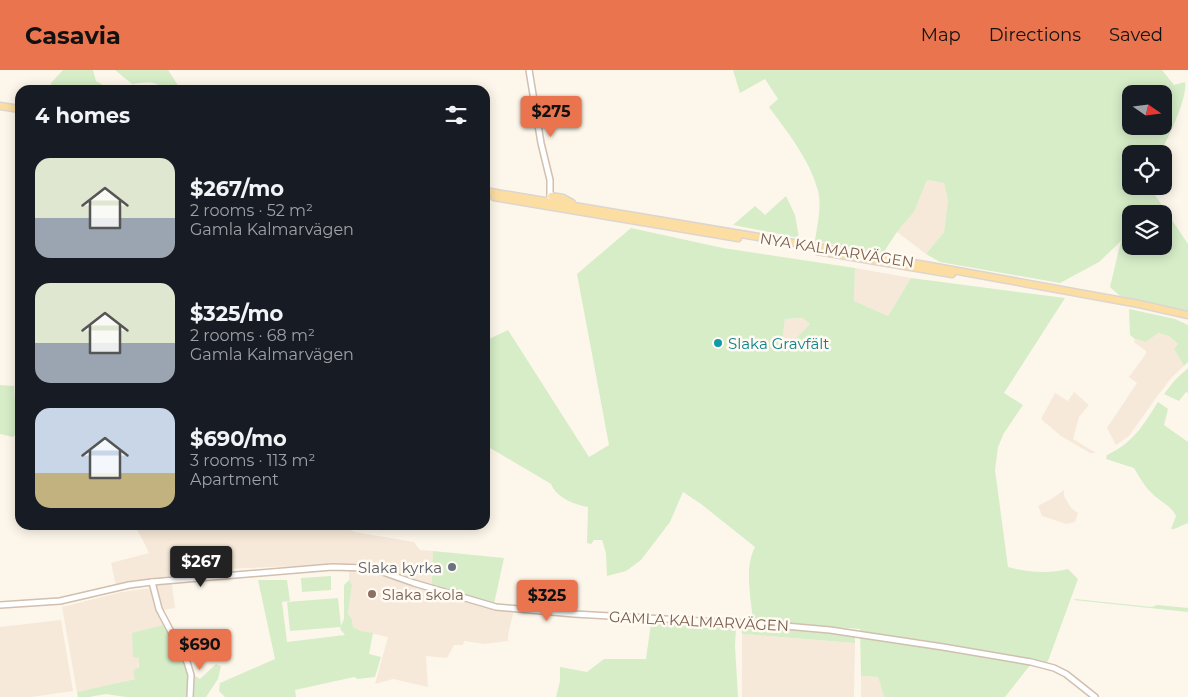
<!DOCTYPE html>
<html lang="en">
<head>
<meta charset="utf-8">
<style>
	:root { --surface:#171b24; --page:#242831; --text:#f1f3f6; --muted:#9ea1a6; --accent:#ea744d }
	body { margin:0; font-family:Montserrat,sans-serif; background:var(--page); color:var(--text); height:100vh; display:flex; flex-direction:column; font-size:19px; white-space:nowrap }
	* { box-sizing:border-box; margin:0 }
	p { font-size:16px; color:var(--muted) }
	.icon { flex:none; width:28px; height:28px; fill:none; stroke:currentColor; stroke-width:2; stroke-linecap:round; stroke-linejoin:round }
	.map { position:relative; flex:1; overflow:hidden }
	.sheet { position:absolute; left:15px; top:15px; width:475px; height:445px; display:flex; flex-direction:column; background:var(--surface); border-radius:15px; box-shadow:0 2px 12px #0003 }
	.sheet>* { flex:none }
	.needle { width:32px; rotate:104deg }
	.fabs { position:absolute; left:1122px; top:15px; display:grid; gap:10px }
	.fabs a { display:grid; place-items:center; width:50px; height:50px; border-radius:10px; background:var(--surface); box-shadow:0 2px 12px #0003; font-size:25px }
	.price { position:absolute; translate:-50% -42px; padding:0 11px; border-radius:5px; background:var(--accent); color:#111; font-size:16px; line-height:32px; filter:drop-shadow(0 1px 2px #0008) }
	.price::after { content:''; position:absolute; left:50%; top:30px; width:15px; height:11px; margin-left:-8px; background:inherit; clip-path:polygon(0 0,100% 0,50% 100%) }
	.price.selected { background:#222; color:#fff }
	ul { padding:0; list-style:none }
	li { display:flex; align-items:center; gap:15px; height:125px; padding:0 20px }
	li span { display:grid; place-items:center; flex:none; width:140px; height:100px; border-radius:15px; color:#555 }
	li>.icon { margin-inline-start:auto }
	span .icon { width:60px; height:60px; fill:#fffc; stroke-width:1 }
	li b { font-size:21px }
	h2 { display:flex; justify-content:space-between; align-items:center; height:60px; padding:0 20px; font-size:21px }
	header { display:flex; align-items:center; gap:30px; box-sizing:border-box; height:70px; padding:0 25px; background:var(--accent); color:#111 }
	header strong { font-size:24px }
	nav { display:flex; gap:28px; margin-inline-start:auto; font-size:18px }
	.map>svg:first-child { display:block }
	.residential { fill:#f6e9d9 }
	.green { fill:#d6edc8; fill-rule:evenodd }
	.lines { fill:none; stroke-linecap:round; stroke-linejoin:round }
	.tertiary-casing { stroke:#d1bfaf; stroke-width:8 }
	.primary-casing { stroke:#ddd5d0; stroke-width:9 }
	.tertiary { stroke:#fff; stroke-width:5 }
	.primary { stroke:#fddea2; stroke-width:6 }
	.culture-dot { fill:#0f9aa8; stroke:#fffaf2; stroke-width:2 }
	.worship-dot { fill:#6b7280; stroke:#fffaf2; stroke-width:2 }
	.education-dot { fill:#8d6e63; stroke:#fffaf2; stroke-width:2 }
	.labels { text-anchor:middle; dominant-baseline:central; stroke-width:5; stroke-linejoin:round; paint-order:stroke }
	.street-label { font-size:15px; fill:#7b5e4c; stroke:#fffaf2 }
	.culture-label { font-size:15px; fill:#0d838f; stroke:#fffaf2; text-anchor:start }
	.worship-label { font-size:15px; fill:#5b616d; stroke:#fffaf2; text-anchor:end }
	.education-label { font-size:15px; fill:#785e54; stroke:#fffaf2; text-anchor:start }
</style>
</head>
<body>
<header>
<strong>Casavia</strong>
<nav><a>Map</a><a>Directions</a><a>Saved</a></nav>
</header>
<div class="map">
<svg width="1188" height="627" viewBox="0 0 1188 627">
	<rect width="100%" height="100%" fill="#fdf7eb"/>
	<g class="residential">
		<polygon points="927,110 944,113 948,130 944,162 926,184 897,162 914,142"/>
		<polygon points="855,198 911,208 888,246 854,231"/>
		<polygon points="804,248 810,254 805,261 790,275 782,273 785,249"/>
		<polygon points="1158,263 1169,266 1178,274 1174,279 1184,296 1172,307 1158,325 1129,366 1116,375 1107,358 1137,313 1129,307 1146,284 1146,281 1134,272 1135,269 1146,272"/>
		<polygon points="1074,322 1089,335 1079,347 1073,369 1096,383 1090,383 1061,366 1041,349 1055,323 1068,331"/>
		<polygon points="1064,420 1064,426 1071,438 1078,443 1075,452 1066,454 1042,446 1038,436 1053,428"/>
		<polygon points="135,455 342,455 355,462 414,472 420,480 433,481 433,514 494,534 515,536 508,565 508,571 484,574 464,571 463,575 454,575 447,588 426,586 428,617 393,609 375,614 388,567 361,561 353,557 352,549 348,544 352,515 349,510 349,497 345,494 226,499 171,507 175,538 162,540 157,525 155,509 116,516 111,493 149,483"/>
		<polygon points="151,518 163,555 132,564 140,588 135,609 77,622 62,537 122,522"/>
		<polygon points="61,550 73,621 32,627 0,627 0,557"/>
		<polygon points="742,564 855,573 854,627 742,627"/>
		<polygon points="861,606 878,607 884,627 861,627"/>
	</g>
	<g class="green">
		<polygon points="63,0 93,0 96,11 108,18 118,20 50,20 51,13"/>
		<path d="M 115,0 L 168,0 L 181,20 L 161,20 L 161,17 C 154,10 142,13 132,14 Z"/>
		<path d="M 733,0 L 1162,0 L 1174,15 L 1185,12 C 1188,27 1168,70 1159,84 L 1131,84 L 1131,116 L 1149,116 L 1188,174 L 1188,242 L 1120,226 L 1110,217 L 1121,171 L 1099,192 L 1060,213 L 940,192 L 926,184 L 944,162 L 948,130 L 944,113 L 927,110 L 914,142 L 897,162 L 883,183 L 815,171 C 817,155 822,137 818,121 C 810,90 788,63 769,37 L 778,29 L 765,9 L 740,23 ZM 1131,24 L 1164,24 L 1164,56 L 1131,56 ZM 1131,144 L 1164,144 L 1164,176 L 1131,176 Z"/>
		<polygon points="786,126 795,145 799,168 733,155 755,136 765,145"/>
		<path d="M 631,158 L 723,178 L 855,198 L 854,231 L 888,246 L 911,208 L 1065,228 L 1004,323 L 1023,335 L 1004,363 L 998,377 L 995,400 L 1008,497 C 1027,502 1049,504 1068,499 L 1078,509 L 1048,591 L 1046,593 L 917,569 L 916,575 L 1031,594 L 1005,627 L 884,627 L 878,607 L 861,606 L 860,559 L 753,551 C 751,528 744,498 755,477 L 701,434 L 683,422 L 670,452 L 641,490 L 626,501 L 607,506 L 606,483 L 602,470 L 594,470 L 591,474 L 587,473 L 588,437 C 575,435 557,428 551,414 L 485,375 L 485,269 L 489,269 L 508,260 L 589,387 L 609,375 L 577,204 ZM 803,248 L 810,254 L 790,275 L 782,273 L 785,249 Z"/>
		<polygon points="1129,239 1175,249 1188,255 1188,292 1184,296 1174,279 1178,274 1169,266 1158,263 1146,272 1135,269 1130,265"/>
		<polygon points="1188,298 1188,323 1186,322 1179,331 1164,324 1175,310"/>
		<polygon points="0,315 14,316 17,362 13,367 0,364"/>
		<path d="M 1158,332 L 1168,339 L 1164,355 L 1188,372 L 1188,453 L 1174,459 L 1171,459 L 1176,446 C 1172,437 1163,433 1156,427 C 1146,419 1140,408 1134,398 L 1106,389 L 1107,385 C 1134,372 1142,357 1158,332 Z"/>
		<polygon points="433,481 504,488 494,534 432,514"/>
		<polygon points="331,506 331,520 302,522 301,508"/>
		<polygon points="258,510 287,510 290,531 282,532 287,572 345,565 340,559 341,557 290,561 287,532 338,528 341,556 344,549 344,515 349,510 352,515 348,544 352,549 353,557 361,561 373,563 369,584 381,587 375,607 358,609 354,607 295,620 296,627 225,627 219,621 220,613 275,589"/>
		<polygon points="1075,529 1152,537 1157,535 1188,538 1188,542 1074,530"/>
		<polygon points="651,553 736,557 735,576 738,627 556,627 560,611 560,597 587,602 604,589 646,589"/>
		<polygon points="163,555 180,582 190,603 200,609 216,594 221,596 218,609 206,627 126,627 106,624 89,627 78,627 77,622 135,609 133,601 139,597 139,588 133,587 132,563"/>
		<polygon points="741,558 802,560 855,567 855,573 742,564"/>
	</g>
	<g class="lines">
		<g class="tertiary-casing">
			<g id="tertiary">
				<polyline points="529,0 541,73 550,110 550,128"/>
				<polyline points="152,512 159,539 187,592 191,605 190,627"/>
				<polyline points="0,535 60,531 129,515 152,512 332,497 366,498 377,500 414,513 496,537 574,544 774,555 830,560 943,577 1031,592 1054,598 1066,604 1095,627"/>
			</g>
		</g>
		<g class="primary-casing">
			<g id="primary">
				<polyline points="0,36 20,39"/>
				<polyline points="485,121 925,195 1139,234 1188,245"/>
				<polyline points="551,126 563,128 572,133"/>
				<polyline points="494,127 738,168"/>
				<polyline points="817,181 952,204"/>
			</g>
		</g>
		<use href="#tertiary" class="tertiary"/>
		<use href="#primary" class="primary"/>
	</g>
	<circle class="culture-dot" cx="718" cy="273" r="5"/>
	<circle class="worship-dot" cx="452" cy="497" r="5"/>
	<circle class="education-dot" cx="372" cy="524" r="5"/>
	<g class="labels">
		<g class="street-label">
			<text transform="translate(837 180) rotate(9)">NYA KALMARVÄGEN</text>
			<text transform="translate(699 551) rotate(3)">GAMLA KALMARVÄGEN</text>
		</g>
		<g class="culture-label">
			<text x="728" y="273">Slaka Gravfält</text>
		</g>
		<g class="worship-label">
			<text x="442" y="497">Slaka kyrka</text>
		</g>
		<g class="education-label">
			<text x="382" y="524">Slaka skola</text>
		</g>
	</g>
</svg>
<div class="fabs">
<a><svg class="needle" viewBox="-14 -14 28 28"><path d="M0-13l5 13h-10z" fill="#e53935"/><path d="M0 13l5-13h-10z" fill="#9ea1a6"/></svg></a>
<a><svg class="icon" aria-label="locate" viewBox="0 0 24 24"><circle cx="12" cy="12" r="6"/><path d="M12 2v4M12 18v4M2 12h4M18 12h4"/></svg></a>
<a><svg class="icon" aria-label="layers" viewBox="0 0 24 24"><path d="M12 4l9 5-9 5-9-5zM3 14l9 5 9-5"/></svg></a>
</div>
<b class="price" style="left:551px;top:68px">$275</b>
<b class="price selected" style="left:201px;top:518px">$267</b>
<b class="price" style="left:547px;top:552px">$325</b>
<b class="price" style="left:200px;top:601px">$690</b>
<section class="sheet">
<h2>4 homes<svg class="icon" aria-label="filters" viewBox="0 0 24 24"><path d="M4 7h16M4 17h16"/><circle cx="9" cy="7" r="2"/><circle cx="15" cy="17" r="2"/></svg></h2>
<ul>
<li><span style="background:linear-gradient(#dfe7d0 60%,#9aa5b1 0)"><svg class="icon" aria-label="home" viewBox="0 0 24 24"><path d="M3 11l9-7 9 7M6 9v11h12V9"/></svg></span><div><b>$267/mo</b><p>2 rooms · 52 m²</p><p>Gamla Kalmarvägen</p></div></li>
<li><span style="background:linear-gradient(#dfe7d0 60%,#9aa5b1 0)"><svg class="icon" aria-label="home" viewBox="0 0 24 24"><path d="M3 11l9-7 9 7M6 9v11h12V9"/></svg></span><div><b>$325/mo</b><p>2 rooms · 68 m²</p><p>Gamla Kalmarvägen</p></div></li>
<li><span style="background:linear-gradient(#c9d6e8 65%,#c2b280 0)"><svg class="icon" aria-label="home" viewBox="0 0 24 24"><path d="M3 11l9-7 9 7M6 9v11h12V9"/></svg></span><div><b>$690/mo</b><p>3 rooms · 113 m²</p><p>Apartment</p></div></li>
</ul>
</section>
</div>
</body>
</html>
